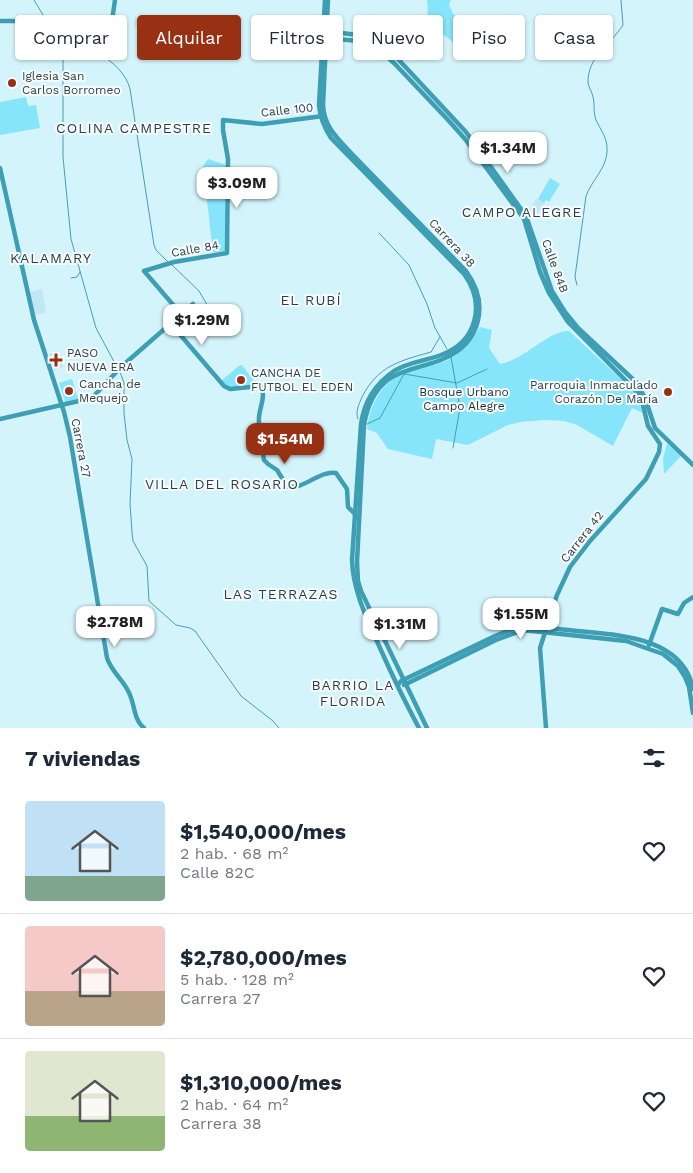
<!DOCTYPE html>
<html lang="es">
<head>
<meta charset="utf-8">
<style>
	:root { --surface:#fff; --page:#f2f2f3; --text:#1f2937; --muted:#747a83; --line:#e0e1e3; --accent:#983013 }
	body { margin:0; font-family:"Work Sans",sans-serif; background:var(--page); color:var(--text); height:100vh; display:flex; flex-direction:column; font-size:19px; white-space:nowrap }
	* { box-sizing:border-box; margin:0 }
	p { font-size:16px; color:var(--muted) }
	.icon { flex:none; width:28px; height:28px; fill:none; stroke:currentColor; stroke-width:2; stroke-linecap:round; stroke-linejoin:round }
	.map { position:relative; height:728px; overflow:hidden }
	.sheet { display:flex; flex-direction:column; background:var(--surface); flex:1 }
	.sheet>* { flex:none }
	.banner { position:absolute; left:15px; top:15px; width:664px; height:45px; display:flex; gap:10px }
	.price { position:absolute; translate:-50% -42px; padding:0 11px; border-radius:10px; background:#fff; color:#222; font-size:16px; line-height:32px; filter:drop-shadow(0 1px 2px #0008) }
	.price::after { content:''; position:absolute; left:50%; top:30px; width:15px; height:11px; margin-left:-8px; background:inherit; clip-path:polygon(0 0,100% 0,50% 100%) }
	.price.active { background:var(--accent); color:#fff }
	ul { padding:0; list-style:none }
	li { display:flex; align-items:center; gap:15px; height:125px; padding:0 25px }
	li+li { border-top:1px solid var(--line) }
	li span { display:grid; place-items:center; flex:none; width:140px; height:100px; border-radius:5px; color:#555 }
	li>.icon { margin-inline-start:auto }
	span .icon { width:60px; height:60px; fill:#fffc; stroke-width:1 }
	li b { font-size:21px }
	h2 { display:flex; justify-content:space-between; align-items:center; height:60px; padding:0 25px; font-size:21px }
	.pill { padding:0 18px; border-radius:5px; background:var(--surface); box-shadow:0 1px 4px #0004; font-size:18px; line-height:45px }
	.pill.active { background:var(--accent); color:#fff }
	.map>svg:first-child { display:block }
	.built { fill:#c0e8f3 }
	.green { fill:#86e4fb }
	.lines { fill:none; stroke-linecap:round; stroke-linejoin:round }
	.stream { stroke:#449eb1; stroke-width:1 }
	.secondary { stroke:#3d9eb4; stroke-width:4.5 }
	.poi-dot { fill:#983013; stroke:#f6fcfe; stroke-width:2 }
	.labels { text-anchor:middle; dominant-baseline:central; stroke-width:4; stroke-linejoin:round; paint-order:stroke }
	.poi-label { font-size:12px; fill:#323f42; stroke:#f6fcfe; text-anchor:start }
	.street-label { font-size:12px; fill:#323f42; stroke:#f6fcfe }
	.park-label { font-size:12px; fill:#1c3136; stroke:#f6fcfe }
	.neighbourhood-label { font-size:14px; letter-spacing:1px; fill:#323f42; stroke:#f6fcfe }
</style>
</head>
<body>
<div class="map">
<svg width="693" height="728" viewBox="0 0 693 728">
	<rect width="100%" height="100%" fill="#d4f4fc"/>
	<g class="built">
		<polygon points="135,18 159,21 158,30 134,27"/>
		<polygon points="536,198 544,203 535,220 529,211"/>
		<polygon points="42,289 46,313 35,315 29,292"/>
		<polygon points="58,351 63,367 54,371 50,366 52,365 49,354"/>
	</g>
	<g class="green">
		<polygon points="427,0 451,0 449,5 462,31 464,51 434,27 426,26 428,11"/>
		<polygon points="26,97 28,106 36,105 40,128 0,135 0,102"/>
		<polygon points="208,159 226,165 225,251 213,252 203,166"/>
		<polygon points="550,178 560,184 549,202 546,200 544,203 538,199"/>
		<path d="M 480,327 L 492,330 L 489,348 L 500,364 C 524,360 549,330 569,331 L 635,392 L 643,413 L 632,408 L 613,446 L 577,425 L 564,421 L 545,420 L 520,422 L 508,425 L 468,445 L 436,439 L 432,459 L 388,449 L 377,433 L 367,429 C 370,404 381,382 407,372 C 420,367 435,366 448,360 C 462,353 473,340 480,327 Z"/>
		<polygon points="240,365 242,365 257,385 232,388 221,381"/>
		<polygon points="72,379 78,399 65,402 59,383"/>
		<polygon points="667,443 681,456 664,474 663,459"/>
	</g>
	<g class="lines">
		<g class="stream">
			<polyline points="34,0 46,20"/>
			<polyline points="48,23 63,57 63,157 71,239 96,328 118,369"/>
			<path d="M 53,32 C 79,43 122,58 130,89 L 154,245 L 156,250 L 169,263"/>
			<polyline points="379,233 409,265 427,304 435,328 447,349"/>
			<polyline points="172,265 199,291 209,308 228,320"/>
			<polyline points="71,278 77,277 80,272"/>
			<path d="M 577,285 L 575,277 L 586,196 C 592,180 606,169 607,152 C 608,138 601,131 596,120 C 593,112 595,105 593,97 C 592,92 589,88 588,83 C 587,57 611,44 623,25 L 621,0"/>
			<polyline points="451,357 460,408 453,448"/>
			<polyline points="120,372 124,383 124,413 127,440 132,459 130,504 132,532 133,541 147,566 149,601 176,625 190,628 195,631 241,696 273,721 279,728"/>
			<polyline points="404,374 457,383 487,369"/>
			<path d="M 358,419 C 355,412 359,404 362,397 C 378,366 399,361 431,352 L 440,337"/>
			<polyline points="367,424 380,418 404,374"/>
		</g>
		<g class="secondary">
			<path d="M 325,0 L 319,105 C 320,118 324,127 331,138 L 464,274 C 486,304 477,342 441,355 C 425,361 408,362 394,371 C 375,384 364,402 361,424 L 352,560 C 353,591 367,619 380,648 C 392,675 405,702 419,728"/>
			<path d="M 328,0 L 323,105 C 324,127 338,139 352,154 L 466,271 C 490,304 481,343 443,359 C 425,367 406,368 389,379 C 374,390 367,407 364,425 L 357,562 L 358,581 L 361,591 L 427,728"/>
			<polyline points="0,21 112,21 115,0"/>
			<polyline points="325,31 358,35 378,42 398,59 466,132 526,216 552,291 565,312 578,328 637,383 645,398 655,428 693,465"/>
			<polyline points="323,38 360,41 379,49 394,63 449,121 465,139 524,219 540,272 549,293 568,322 638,393 642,401 648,426 660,444 659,452 646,479 590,541 570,567 557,595 540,648 546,728"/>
			<path d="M 0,168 L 34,320 L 64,412 L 70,437 L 107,658 C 112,673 125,681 130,695 C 135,707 134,720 144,728"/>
			<polyline points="181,314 144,271 174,262 227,253 228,159 223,130 223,120 262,124 323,116"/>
			<path d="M 171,324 L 224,386 L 230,389 L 261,386 C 266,396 260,406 259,417 C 258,431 262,446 264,460 L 268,464 L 277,470 L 287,486 C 303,491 319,470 336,473 L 347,489 L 348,507 L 355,514"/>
			<polyline points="0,419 92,398 121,367 193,304"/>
			<polyline points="649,645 662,609 678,614 684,603 693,597"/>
			<path d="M 398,685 L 401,681 L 495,636 L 515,628 L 523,626 C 541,627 559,629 577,631 C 619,635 683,637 693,689"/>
			<polyline points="404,685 496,640 523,630 626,641 663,654 678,666 685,677 689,687 693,713"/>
		</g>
	</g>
	<g class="poi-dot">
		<circle cx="12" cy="83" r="5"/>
		<path d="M53.5 352.5h5v5h5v5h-5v5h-5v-5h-5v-5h5z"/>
		<circle cx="241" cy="380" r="5"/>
		<circle cx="69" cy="391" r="5"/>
		<circle cx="668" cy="392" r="5"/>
	</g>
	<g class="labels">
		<g class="poi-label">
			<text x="22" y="76">Iglesia San<tspan x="22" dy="14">Carlos Borromeo</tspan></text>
			<text x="67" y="353">PASO<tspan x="67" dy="14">NUEVA ERA</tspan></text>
			<text x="251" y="373">CANCHA DE<tspan x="251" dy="14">FUTBOL EL EDEN</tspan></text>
			<text x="79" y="384">Cancha de<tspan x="79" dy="14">Mequejo</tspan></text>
			<text x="658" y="385" text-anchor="end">Parroquia Inmaculado<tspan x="658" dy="14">Corazón De María</tspan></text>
		</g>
		<g class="street-label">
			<text transform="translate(287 110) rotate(-6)">Calle 100</text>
			<text transform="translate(452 243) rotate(47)">Carrera 38</text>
			<text transform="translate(195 249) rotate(-10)">Calle 84</text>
			<text transform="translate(555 266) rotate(70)">Calle 84B</text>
			<text transform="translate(81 448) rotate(79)">Carrera 27</text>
			<text transform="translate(582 537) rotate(-52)">Carrera 42</text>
		</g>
		<g class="park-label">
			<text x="464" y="392">Bosque Urbano<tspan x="464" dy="14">Campo Alegre</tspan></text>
		</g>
		<g class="neighbourhood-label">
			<text x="134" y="128">COLINA CAMPESTRE</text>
			<text x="522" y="212">CAMPO ALEGRE</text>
			<text x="51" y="258">KALAMARY</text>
			<text x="311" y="300">EL RUBÍ</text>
			<text x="222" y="484">VILLA DEL ROSARIO</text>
			<text x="281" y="594">LAS TERRAZAS</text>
			<text x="353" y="685">BARRIO LA<tspan x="353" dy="16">FLORIDA</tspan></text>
		</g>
	</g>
</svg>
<b class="price" style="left:508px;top:174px">$1.34M</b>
<b class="price" style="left:237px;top:209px">$3.09M</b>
<b class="price" style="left:202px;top:346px">$1.29M</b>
<b class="price active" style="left:285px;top:465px">$1.54M</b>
<b class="price" style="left:521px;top:640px">$1.55M</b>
<b class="price" style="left:115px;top:648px">$2.78M</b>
<b class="price" style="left:400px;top:650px">$1.31M</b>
<div class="banner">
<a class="pill">Comprar</a>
<a class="pill active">Alquilar</a>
<a class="pill">Filtros</a>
<a class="pill">Nuevo</a>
<a class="pill">Piso</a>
<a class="pill">Casa</a>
</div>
</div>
<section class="sheet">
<h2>7 viviendas<svg class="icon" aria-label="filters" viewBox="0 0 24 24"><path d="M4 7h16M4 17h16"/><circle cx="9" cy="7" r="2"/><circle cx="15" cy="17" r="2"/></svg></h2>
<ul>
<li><span style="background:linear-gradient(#bfe0f5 75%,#7fa58c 0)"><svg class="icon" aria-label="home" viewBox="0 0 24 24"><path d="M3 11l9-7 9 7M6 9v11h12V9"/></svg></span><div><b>$1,540,000/mes</b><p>2 hab. · 68 m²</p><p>Calle 82C</p></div><svg class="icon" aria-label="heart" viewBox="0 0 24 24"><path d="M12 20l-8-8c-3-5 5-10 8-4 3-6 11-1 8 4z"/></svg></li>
<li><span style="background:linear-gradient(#f6c9c9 65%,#b9a48a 0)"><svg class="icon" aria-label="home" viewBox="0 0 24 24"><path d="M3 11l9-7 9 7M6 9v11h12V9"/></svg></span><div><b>$2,780,000/mes</b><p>5 hab. · 128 m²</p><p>Carrera 27</p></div><svg class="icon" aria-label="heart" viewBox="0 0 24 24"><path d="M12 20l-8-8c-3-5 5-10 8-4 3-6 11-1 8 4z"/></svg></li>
<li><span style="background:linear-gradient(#dfe7d0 65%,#8fb573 0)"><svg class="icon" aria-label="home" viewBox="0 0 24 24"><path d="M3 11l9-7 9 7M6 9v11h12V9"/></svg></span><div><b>$1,310,000/mes</b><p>2 hab. · 64 m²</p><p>Carrera 38</p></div><svg class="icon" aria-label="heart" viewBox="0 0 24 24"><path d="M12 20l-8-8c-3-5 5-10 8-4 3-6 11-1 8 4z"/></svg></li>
</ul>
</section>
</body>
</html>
